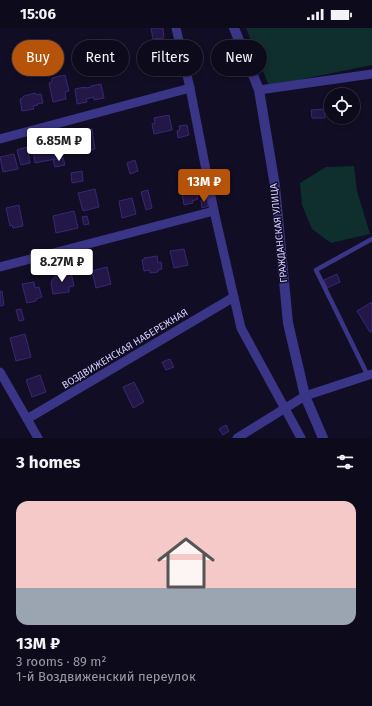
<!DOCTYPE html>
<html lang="en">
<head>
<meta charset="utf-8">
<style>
	:root { --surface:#0d0a1b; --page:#1b1828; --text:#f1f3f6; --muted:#9a9aa3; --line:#2d2b3a; --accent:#b45309 }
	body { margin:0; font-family:"Fira Sans",sans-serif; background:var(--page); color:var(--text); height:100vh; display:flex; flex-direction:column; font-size:15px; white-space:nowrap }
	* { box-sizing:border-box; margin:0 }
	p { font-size:13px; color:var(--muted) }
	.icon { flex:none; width:22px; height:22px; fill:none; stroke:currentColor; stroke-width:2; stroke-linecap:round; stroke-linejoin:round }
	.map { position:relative; height:410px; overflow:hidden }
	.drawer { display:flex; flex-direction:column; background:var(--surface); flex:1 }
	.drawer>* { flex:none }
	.banner { position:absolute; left:12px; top:12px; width:348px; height:36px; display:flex; gap:8px }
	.fabs { position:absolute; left:324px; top:60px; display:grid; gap:8px }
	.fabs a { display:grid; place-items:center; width:36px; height:36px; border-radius:50%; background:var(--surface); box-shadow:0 2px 6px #0003,0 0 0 1px var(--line); font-size:20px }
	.price { position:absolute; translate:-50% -34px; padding:0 9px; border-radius:4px; background:#fff; color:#222; font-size:13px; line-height:26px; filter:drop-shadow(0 1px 2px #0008) }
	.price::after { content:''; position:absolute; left:50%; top:24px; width:12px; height:9px; margin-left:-6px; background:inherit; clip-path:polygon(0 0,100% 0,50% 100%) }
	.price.selected { background:var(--accent); color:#fff }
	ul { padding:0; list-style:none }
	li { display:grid; align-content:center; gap:8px; height:212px; padding:0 16px }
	li span { display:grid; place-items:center; height:124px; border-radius:12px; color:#555 }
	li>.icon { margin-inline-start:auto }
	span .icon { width:72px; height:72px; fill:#fffc; stroke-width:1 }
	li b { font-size:17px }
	h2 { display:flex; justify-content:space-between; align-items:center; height:48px; padding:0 16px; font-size:17px }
	.chip { padding:0 14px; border-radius:18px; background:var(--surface); box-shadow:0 2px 6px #0003,0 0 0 1px var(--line); font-size:14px; line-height:36px }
	.chip.selected { background:var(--accent); color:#fff }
	.status { display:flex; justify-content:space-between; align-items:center; height:28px; padding:0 20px; background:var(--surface); direction:ltr }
	.status svg { height:11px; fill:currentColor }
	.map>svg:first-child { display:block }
	.green { fill:#0f2e2e }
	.building { fill:#221746; stroke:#392874 }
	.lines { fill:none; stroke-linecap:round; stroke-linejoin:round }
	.service { stroke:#3a3586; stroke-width:4.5 }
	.minor { stroke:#3a3586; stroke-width:9 }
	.tertiary { stroke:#3a3586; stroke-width:10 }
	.labels { text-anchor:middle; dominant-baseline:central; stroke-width:3; stroke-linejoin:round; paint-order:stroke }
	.street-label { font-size:10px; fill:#d6cfff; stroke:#110d24 }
</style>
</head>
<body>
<div class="status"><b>15:06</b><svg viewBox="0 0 49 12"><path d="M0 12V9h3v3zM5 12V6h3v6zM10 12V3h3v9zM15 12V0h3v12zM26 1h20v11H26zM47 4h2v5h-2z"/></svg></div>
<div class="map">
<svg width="372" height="410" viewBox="0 0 372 410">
	<rect width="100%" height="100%" fill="#110d24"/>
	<g class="green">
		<polygon points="246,0 372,0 372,37 269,58"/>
		<polygon points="354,138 357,163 370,206 331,215 312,201 302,177 300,155 326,139"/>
	</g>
	<g class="building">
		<polygon points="151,0 163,0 164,10 153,11"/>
		<polygon points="65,47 69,63 65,64 66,71 53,74 49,55 52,54 52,50"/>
		<polygon points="101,56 104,70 94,72 94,69 86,71 87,74 77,76 75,61 85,59 85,60 91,59 91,58"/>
		<polygon points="35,65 36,67 41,66 43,75 37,76 38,77 33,78 34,81 22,83 20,71 21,71 24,68"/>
		<polygon points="324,81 325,90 312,90 311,82"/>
		<polygon points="169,87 172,102 154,106 152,96 155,95 154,90"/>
		<polygon points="187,97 189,107 178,110 177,103 180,102 179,98"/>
		<polygon points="92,101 95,121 75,125 73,113 74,108 85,105 85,102"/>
		<polygon points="43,117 44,120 53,119 55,131 35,135 33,122 38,121 37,118"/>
		<polygon points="27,119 30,135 21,137 17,122"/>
		<polygon points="14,126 18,141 3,144 0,129"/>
		<polygon points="63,130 65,137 55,139 53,132"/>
		<polygon points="135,132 138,143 130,146 127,135"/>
		<polygon points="82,143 83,153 72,155 71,145"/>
		<polygon points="195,157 198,171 192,173 193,175 184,177 181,160"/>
		<polygon points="95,161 99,179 83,183 78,165"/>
		<polygon points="148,162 152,180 146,182 141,164"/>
		<polygon points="132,170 136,186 122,190 119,173"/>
		<polygon points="207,171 208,178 202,180 201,172"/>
		<polygon points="19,177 23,198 13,200 12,197 10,198 6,180"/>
		<polygon points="74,183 78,200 56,205 53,188"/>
		<polygon points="87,188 89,196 84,197 82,189"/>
		<polygon points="184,221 188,237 174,240 170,223"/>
		<polygon points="157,228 158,235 161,234 162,241 158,242 158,244 150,245 150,242 144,243 142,232 144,232 144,230"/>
		<polygon points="107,239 111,256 96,260 92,243"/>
		<polygon points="71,244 74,258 69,259 69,264 53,266 51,254 55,248"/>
		<polygon points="337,246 340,254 327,260 324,252"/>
		<polygon points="34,254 35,260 39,259 42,269 36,271 36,273 27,275 22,256"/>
		<polygon points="2,263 4,277 0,278 0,264"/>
		<polygon points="372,274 372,303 370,304 357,283"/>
		<polygon points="21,281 24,292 19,293 16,282"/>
		<polygon points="25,306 31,329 16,333 10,310"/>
		<polygon points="170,331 174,339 166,342 162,334"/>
		<polygon points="40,347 46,364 32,369 26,352"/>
		<polygon points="134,354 144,374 133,380 123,359"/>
		<polygon points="226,397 229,403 223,407 219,401"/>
	</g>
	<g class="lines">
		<polyline class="service" points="368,348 316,242 372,211"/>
		<g class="minor">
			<polyline points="176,0 190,60 214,183 241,300 301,410"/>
			<polyline points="259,62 372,46"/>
			<polyline points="0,111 190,60"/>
			<polyline points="0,239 214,183"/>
			<polyline points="0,344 38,410"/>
			<polyline points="27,391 234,269"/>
			<polyline points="237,410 305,368 372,346"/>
		</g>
		<polyline class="tertiary" points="234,0 259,62 275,158 288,295 305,368 323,410"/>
	</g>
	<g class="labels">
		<g class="street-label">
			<text transform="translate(279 205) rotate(-96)">ГРАЖДАНСКАЯ УЛИЦА</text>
			<text transform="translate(125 321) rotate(-31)">ВОЗДВИЖЕНСКАЯ НАБЕРЕЖНАЯ</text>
		</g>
	</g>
</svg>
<div class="fabs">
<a><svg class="icon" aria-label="locate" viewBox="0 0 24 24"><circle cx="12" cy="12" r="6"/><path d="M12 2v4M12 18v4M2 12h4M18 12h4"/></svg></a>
</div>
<b class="price" style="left:59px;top:134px">6.85M ₽</b>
<b class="price selected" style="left:204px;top:175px">13M ₽</b>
<b class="price" style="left:62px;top:255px">8.27M ₽</b>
<div class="banner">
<a class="chip selected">Buy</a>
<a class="chip">Rent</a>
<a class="chip">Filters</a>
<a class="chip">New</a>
</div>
</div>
<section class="drawer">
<h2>3 homes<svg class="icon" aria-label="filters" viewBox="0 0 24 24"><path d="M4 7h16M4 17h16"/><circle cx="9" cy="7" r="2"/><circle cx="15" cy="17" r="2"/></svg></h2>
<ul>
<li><span style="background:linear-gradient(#f6c9c9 70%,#9aa5b1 0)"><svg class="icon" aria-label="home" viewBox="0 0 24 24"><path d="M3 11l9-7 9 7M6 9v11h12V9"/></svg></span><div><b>13M ₽</b><p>3 rooms · 89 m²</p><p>1-й Воздвиженский переулок</p></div></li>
</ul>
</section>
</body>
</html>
